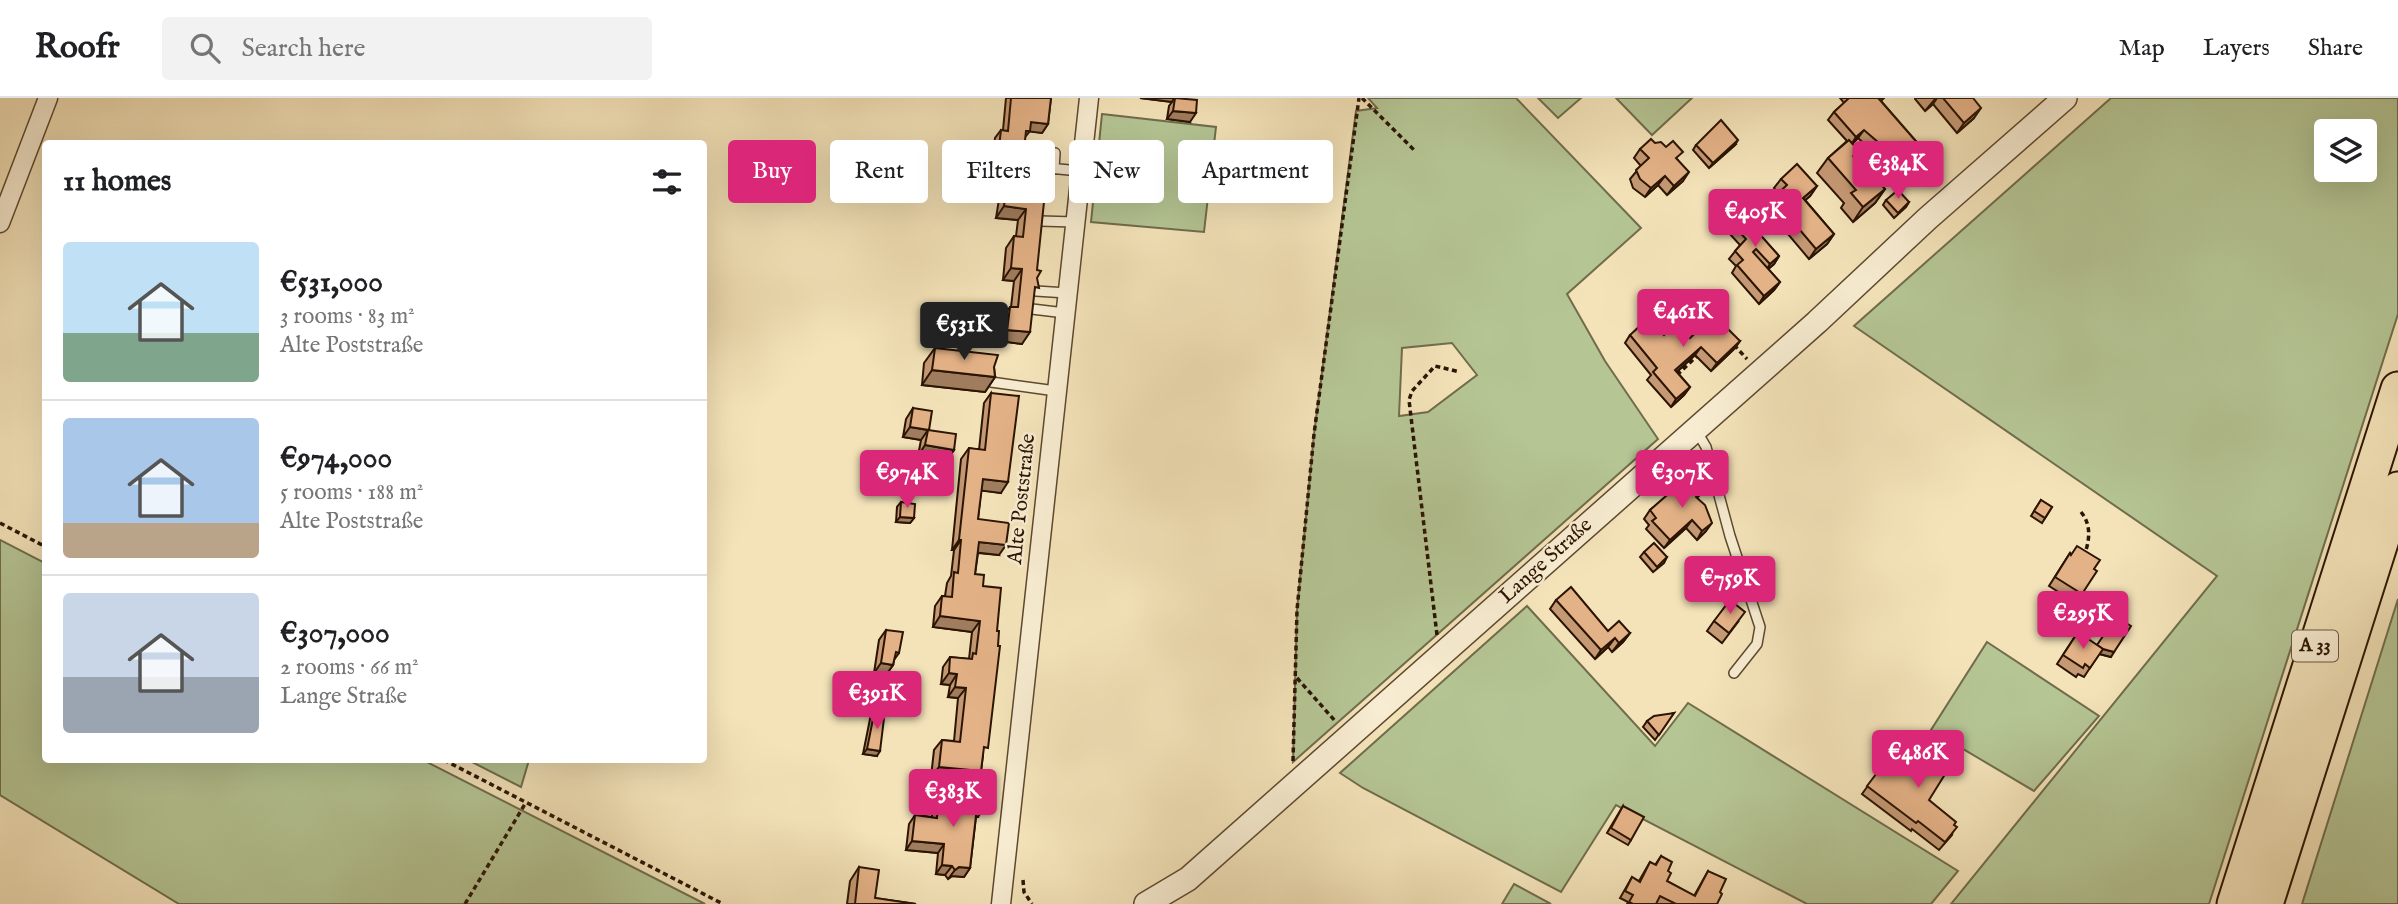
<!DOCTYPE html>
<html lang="en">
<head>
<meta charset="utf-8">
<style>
	:root { --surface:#fff; --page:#f2f2f2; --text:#202124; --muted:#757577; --line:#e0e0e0; --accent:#db2777 }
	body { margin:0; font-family:"IM FELL English",serif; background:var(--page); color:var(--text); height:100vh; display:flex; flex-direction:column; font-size:26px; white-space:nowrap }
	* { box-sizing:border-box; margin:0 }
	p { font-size:23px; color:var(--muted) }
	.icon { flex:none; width:38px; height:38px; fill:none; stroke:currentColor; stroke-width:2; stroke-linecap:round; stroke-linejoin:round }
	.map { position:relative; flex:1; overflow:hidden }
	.panel { position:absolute; left:42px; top:42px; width:665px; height:623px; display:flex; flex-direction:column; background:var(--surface); border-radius:7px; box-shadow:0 7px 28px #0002 }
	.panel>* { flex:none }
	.hud { position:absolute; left:728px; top:42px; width:665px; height:63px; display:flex; gap:14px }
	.fabs { position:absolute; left:2314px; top:21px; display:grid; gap:14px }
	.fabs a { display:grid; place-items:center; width:63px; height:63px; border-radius:7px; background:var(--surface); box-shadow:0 7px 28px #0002; font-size:35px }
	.price { position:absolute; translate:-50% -60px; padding:0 16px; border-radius:7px; background:var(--accent); color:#fff; font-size:23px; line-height:46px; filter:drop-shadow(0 2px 4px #0008) }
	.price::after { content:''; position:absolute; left:50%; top:42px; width:21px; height:16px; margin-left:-10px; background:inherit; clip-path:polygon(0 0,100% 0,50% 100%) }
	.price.selected { background:#222; color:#fff }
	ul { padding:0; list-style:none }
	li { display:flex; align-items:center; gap:21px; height:175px; padding:0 21px }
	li+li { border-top:2px solid var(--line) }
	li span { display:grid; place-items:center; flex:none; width:196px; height:140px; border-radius:7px; color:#555 }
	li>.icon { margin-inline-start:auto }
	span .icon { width:84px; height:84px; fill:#fffc; stroke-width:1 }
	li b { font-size:30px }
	h2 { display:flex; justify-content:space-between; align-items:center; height:84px; padding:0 21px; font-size:30px }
	.pill { padding:0 24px; border-radius:7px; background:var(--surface); box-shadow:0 7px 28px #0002; font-size:24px; line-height:63px }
	.pill.selected { background:var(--accent); color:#fff }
	header { display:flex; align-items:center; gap:42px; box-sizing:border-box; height:98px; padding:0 35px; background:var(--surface); border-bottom:2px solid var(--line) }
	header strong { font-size:33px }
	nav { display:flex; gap:38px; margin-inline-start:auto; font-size:24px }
	.search { width:490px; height:63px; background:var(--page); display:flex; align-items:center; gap:18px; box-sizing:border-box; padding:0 24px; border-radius:7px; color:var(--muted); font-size:26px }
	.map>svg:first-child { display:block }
	.green { fill:#b5c594; stroke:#706c4c; stroke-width:2; fill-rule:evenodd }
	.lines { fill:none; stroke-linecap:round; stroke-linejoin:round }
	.service-casing { stroke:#5d4830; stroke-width:12 }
	.minor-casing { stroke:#5d4830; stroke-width:21 }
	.tertiary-casing { stroke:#5d4830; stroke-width:26 }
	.motorway-casing { stroke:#2b1403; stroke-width:37 }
	.path { stroke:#2b1403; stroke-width:3.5; stroke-dasharray:5 3.5; stroke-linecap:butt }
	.service { stroke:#f8edd2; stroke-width:9 }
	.minor { stroke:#f8edd2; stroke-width:18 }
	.tertiary { stroke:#f8edd2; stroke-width:23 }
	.motorway { stroke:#f4e3b9; stroke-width:33 }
	.wall { fill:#c49974; stroke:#2b1403; stroke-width:2 }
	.shaded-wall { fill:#a07d5e; stroke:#2b1403; stroke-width:2 }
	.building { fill:#e4b287; stroke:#2b1403; stroke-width:2 }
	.labels { text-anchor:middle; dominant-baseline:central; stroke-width:5; stroke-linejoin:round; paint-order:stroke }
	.shield { fill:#f8edd2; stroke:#685541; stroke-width:2 }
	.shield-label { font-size:19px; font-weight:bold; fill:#2b1403 }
	.street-label { font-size:21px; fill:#2b1403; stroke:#f8edd2 }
</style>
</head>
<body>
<header>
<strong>Roofr</strong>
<div class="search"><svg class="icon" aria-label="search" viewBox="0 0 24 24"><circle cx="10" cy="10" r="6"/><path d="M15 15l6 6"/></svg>Search here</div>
<nav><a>Map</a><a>Layers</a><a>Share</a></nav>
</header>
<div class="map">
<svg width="2398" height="806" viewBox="0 0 2398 806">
	<rect width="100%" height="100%" fill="#f4e3b9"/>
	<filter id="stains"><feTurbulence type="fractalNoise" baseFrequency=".00286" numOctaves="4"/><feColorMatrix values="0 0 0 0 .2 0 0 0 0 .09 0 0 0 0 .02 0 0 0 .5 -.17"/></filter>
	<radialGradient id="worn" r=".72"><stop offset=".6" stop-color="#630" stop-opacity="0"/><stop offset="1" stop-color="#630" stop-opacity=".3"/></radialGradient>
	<g class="green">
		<path d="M 1368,0 L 1516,0 L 1641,130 L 1567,196 L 1605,263 L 1658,341 L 1293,664 L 1297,512 L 1314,336 L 1356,13 L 1377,10 ZM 1452,245 L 1477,277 L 1428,314 L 1399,318 L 1402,250 Z"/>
		<polygon points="1538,0 1581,0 1558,20"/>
		<polygon points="1616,0 1692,0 1652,37"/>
		<path d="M 2111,0 L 2398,0 L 2398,216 L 2209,806 L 1951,806 L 2217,478 L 1854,228 ZM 2326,33 L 2364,33 L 2364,72 L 2326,72 Z"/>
		<polygon points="1102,16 1216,29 1204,134 1091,124"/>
		<polygon points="0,442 45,465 46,662 423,662 705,806 179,806 0,697"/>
		<polygon points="2398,501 2398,806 2302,806"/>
		<polygon points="1527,508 1655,648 1688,605 1958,773 1931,806 1807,806 1616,707 1561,794 1363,690 1340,675"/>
		<polygon points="1987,544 2099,618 2034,693 1931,632"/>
		<polygon points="468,662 529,662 521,689"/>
		<polygon points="1514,786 1551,806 1502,806"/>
	</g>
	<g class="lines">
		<g class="service-casing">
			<g id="service">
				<polyline points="1054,71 1055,55 1029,52 1027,68 1080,73"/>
				<polyline points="1040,123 1075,124"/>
				<polyline points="1036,193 1067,195"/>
				<polyline points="1032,211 1065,215"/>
				<polyline points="991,284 1056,293"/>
				<polyline points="1696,332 1706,349 1730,438 1760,529 1757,546 1734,575"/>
			</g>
		</g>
		<g class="minor-casing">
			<g id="minor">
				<polyline points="0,125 48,0"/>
				<polyline points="1001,806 1089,0"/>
			</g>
		</g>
		<g class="tertiary-casing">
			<polyline id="tertiary" points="1146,806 1188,781 1817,224 1927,121 2065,0"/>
		</g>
		<g class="motorway-casing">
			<g id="motorway">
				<polyline points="2234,806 2398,291"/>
				<polyline points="2266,806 2398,391"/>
			</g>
		</g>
		<g class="path">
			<polyline points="1362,0 1414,52"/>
			<polyline points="1734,247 1747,261"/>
			<polyline points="1677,277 1697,258 1696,256"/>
			<path d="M 2081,414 C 2091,426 2090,441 2085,455"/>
			<polyline points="0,425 46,449"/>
			<polyline points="1437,537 1409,302 1412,293 1435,268 1460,274"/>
			<polyline points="1297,580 1336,624"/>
			<polyline points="444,662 723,806"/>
			<polyline points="1293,663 1297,512 1314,336 1359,0"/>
			<polyline points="1023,782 1024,794 1032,806"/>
			<polyline points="465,806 525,706"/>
		</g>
		<use href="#service" class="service"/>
		<use href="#minor" class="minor"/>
		<use href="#tertiary" class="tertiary"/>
		<use href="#motorway" class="motorway"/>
	</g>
	<g class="wall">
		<polygon points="1006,0 1051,0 1048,26 1042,35 1030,33 1025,39 1017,70 992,66 995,40 1001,32 1003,32"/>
		<polygon points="1140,0 1181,0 1190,24 1167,21 1169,8 1172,4"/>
		<polygon points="1840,0 1884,0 1881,3 1928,57 1922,66 1907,78 1892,61 1882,70 1873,60 1873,54 1858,40 1852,46 1855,59 1871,79 1885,91 1875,105 1853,124 1841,110 1844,105 1817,75 1828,60 1847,43 1828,22 1834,14 1844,5"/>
		<polygon points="1915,0 1973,0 1974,20 1957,35 1933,6 1925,13 1915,1"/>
		<polygon points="1655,45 1678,62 1683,83 1667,97 1658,87 1645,99 1633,90 1630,81 1641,68 1634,60 1640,51"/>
		<polygon points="1696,47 1735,47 1709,70 1693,52"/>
		<polygon points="1024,62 1037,180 1022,246 999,243 1002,220 1010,209 1011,209 1014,183 1003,182 1006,150 1014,138 1016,138 1018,122 996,120 1000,95 1008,83 1014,84 1015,74"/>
		<polygon points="1781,81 1817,88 1810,98 1805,102 1834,136 1827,146 1809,161 1766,110 1773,100 1778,95 1774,90"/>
		<polygon points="1886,102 1909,104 1906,109 1894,120 1883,107"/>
		<polygon points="1738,109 1763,129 1757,134 1779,158 1774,166 1768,171 1780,184 1774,192 1759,206 1732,175 1736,168 1729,161 1740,147 1728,134 1733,127 1738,122 1733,117"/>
		<polygon points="1650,234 1690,240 1740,243 1734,251 1711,273 1695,257 1677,274 1690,289 1684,297 1671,309 1647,282 1651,277 1625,245 1630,237"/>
		<polygon points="935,250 994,269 995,279 985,294 922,287 924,265"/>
		<polygon points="991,295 1001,395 981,392 978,421 999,457 978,455 975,476 983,488 983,657 981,673 974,684 931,679 934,652 942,642 954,643 958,600 948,599 950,587 941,586 943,569 950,559 969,561 972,534 933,529 935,508 942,498 945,498 947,485 951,478 954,452 952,452 961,361 969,350 979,352 984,305"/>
		<polygon points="913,310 929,332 954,352 947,362 918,358 921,342 903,339 906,321"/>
		<polygon points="1707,389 1697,400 1706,433 1697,442 1686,430 1664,450 1646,431 1649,427 1644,421 1650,412 1676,394"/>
		<polygon points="2041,402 2052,409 2042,425 2031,418"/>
		<polygon points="901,404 914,420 910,425 896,424 897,409"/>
		<polygon points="1644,454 1667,459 1664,465 1653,474 1640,459"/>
		<polygon points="2070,455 2094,471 2082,496 2076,505 2049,488"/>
		<polygon points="1556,502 1608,533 1630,535 1623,544 1612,554 1608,549 1595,561 1550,511"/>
		<polygon points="1714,523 1738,524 1722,545 1707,533"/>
		<polygon points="886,532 899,555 894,562 893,567 886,577 874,575 879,542"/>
		<polygon points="2078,534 2111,559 2099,556 2084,579 2078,576 2076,579 2057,566"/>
		<polygon points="875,611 877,658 863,656 871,616"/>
		<polygon points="1674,615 1655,642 1643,629 1647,623"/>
		<polygon points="1916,657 1929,702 1954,727 1952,737 1939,752 1912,731 1911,733 1862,696 1883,667 1894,674 1906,673"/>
		<polygon points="972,686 978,719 976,719 970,770 964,779 952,778 948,781 945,777 936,776 938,755 906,752 909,726 915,717 932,719 932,715 938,706 964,708 965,695"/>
		<polygon points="1623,708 1631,742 1628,747 1607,735"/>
		<polygon points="1661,758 1668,773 1667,783 1694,798 1708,773 1720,794 1717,806 1627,806 1628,804 1620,800 1632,779 1639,783 1650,764 1655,767"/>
		<polygon points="859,769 875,800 916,806 847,806 850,783"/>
	</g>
	<g class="shaded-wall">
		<polygon points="1140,0 1174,0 1172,4"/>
		<polygon points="1936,0 1937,0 1933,6 1925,13"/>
		<polygon points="1981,10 1974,20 1957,35 1964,25"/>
		<polygon points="1173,13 1196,15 1190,24 1167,21"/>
		<polygon points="1031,24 1048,26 1042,35 1025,33"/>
		<polygon points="1864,32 1858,40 1851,47 1856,39"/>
		<polygon points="1738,42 1735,47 1709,70 1713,65"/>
		<polygon points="1898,53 1892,61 1882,70 1888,62"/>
		<polygon points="1928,57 1922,66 1907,78 1913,70"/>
		<polygon points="998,58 1023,61 1017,70 992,66"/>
		<polygon points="1689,74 1683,83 1667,97 1674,88"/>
		<polygon points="1665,78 1658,87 1645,99 1651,90"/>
		<polygon points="1817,88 1810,98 1796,110 1803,100"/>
		<polygon points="1885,91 1875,105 1853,124 1863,109"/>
		<polygon points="1004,108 1026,111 1018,122 996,120"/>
		<polygon points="1768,121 1763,129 1750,140 1756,132"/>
		<polygon points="1834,136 1827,146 1809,161 1816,151"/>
		<polygon points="1779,158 1774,166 1765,174 1770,166"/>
		<polygon points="1011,170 1022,171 1014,183 1003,182"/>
		<polygon points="1780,184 1774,192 1759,206 1764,198"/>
		<polygon points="1007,232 1030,234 1022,246 999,243"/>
		<polygon points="1740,243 1734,251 1711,273 1717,265"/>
		<polygon points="1701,249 1695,257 1670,280 1675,272"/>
		<polygon points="932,272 995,279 985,294 922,287"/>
		<polygon points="1690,289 1684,297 1671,309 1676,301"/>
		<polygon points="910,329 928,332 921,342 903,339"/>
		<polygon points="925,347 954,352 947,362 918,358"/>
		<polygon points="983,381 1008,384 1001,395 976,392"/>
		<polygon points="900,419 914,420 910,425 896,424"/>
		<polygon points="1692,422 1686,430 1664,450 1670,442"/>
		<polygon points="1712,425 1706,433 1697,442 1702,433"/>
		<polygon points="959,442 961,442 954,452 952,452"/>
		<polygon points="979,444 1006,447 999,457 972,454"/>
		<polygon points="940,518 980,523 972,534 933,529"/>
		<polygon points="1630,535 1623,544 1612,554 1619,545"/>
		<polygon points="1615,540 1608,549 1595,561 1601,552"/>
		<polygon points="2096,549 2114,554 2111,559 2092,554"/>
		<polygon points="881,565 893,567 886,577 874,575"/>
		<polygon points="949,575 957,576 950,587 941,586"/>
		<polygon points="955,589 966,590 958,600 948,599"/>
		<polygon points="867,651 880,653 877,658 863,656"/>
		<polygon points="939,669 981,673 974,684 931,679"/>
		<polygon points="977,709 984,710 978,719 971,718"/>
		<polygon points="912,743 944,746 938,755 906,752"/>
		<polygon points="942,767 952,768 945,777 936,776"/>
		<polygon points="959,769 970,770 964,779 952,778 948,781 955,772"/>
	</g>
	<g class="building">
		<polygon points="1011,0 1051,0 1048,26 1031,24 1030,33 1026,33 1023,61 998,58 1001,32 1008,33"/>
		<polygon points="1175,0 1197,2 1196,15 1173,13"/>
		<polygon points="1849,0 1881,0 1879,1 1928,57 1913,70 1898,53 1888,62 1879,51 1879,45 1864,32 1856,39 1834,14"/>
		<polygon points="1943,0 1973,0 1981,10 1964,25"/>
		<polygon points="1721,22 1738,42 1713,65 1696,47"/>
		<polygon points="1651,41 1655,45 1661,44 1666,49 1673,43 1683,54 1676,60 1689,74 1674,88 1665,78 1651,90 1640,81 1636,72 1649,60 1640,51"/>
		<polygon points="1849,42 1859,53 1853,58 1871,79 1873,77 1885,91 1863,109 1851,95 1856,92 1828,60"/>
		<polygon points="1024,62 1048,65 1037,172 1041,173 1037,180 1039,190 1035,189 1030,234 1007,232 1010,209 1018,209 1022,171 1011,170 1014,138 1023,139 1026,111 1004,108 1008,83 1021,85"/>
		<polygon points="1797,66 1817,88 1803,100 1834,136 1816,151 1773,100 1787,87 1781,81"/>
		<polygon points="1898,92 1909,104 1898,115 1886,102"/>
		<polygon points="1748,100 1768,121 1756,132 1779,158 1770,166 1756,151 1753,154 1780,184 1764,198 1737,167 1743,162 1735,153 1746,141 1733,127 1745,116 1738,109"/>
		<polygon points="1714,217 1740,243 1717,265 1701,249 1675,272 1690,289 1676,301 1653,274 1657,270 1630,237 1642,226 1650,234 1656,229 1664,237 1676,225 1690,240"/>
		<polygon points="935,250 998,257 994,269 995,279 932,272"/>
		<polygon points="991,295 1019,298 1008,384 983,381 978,421 1009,425 1006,447 979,444 975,476 984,477 983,488 1001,490 997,533 999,533 998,548 1000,548 988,650 984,649 981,673 939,669 942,642 960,644 966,590 955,589 957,576 949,575 950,559 972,561 973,555 976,556 980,523 940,518 942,498 952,499 954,474 958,475 961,442 959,442 969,350 985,352"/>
		<polygon points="913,310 932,313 929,332 910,329"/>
		<polygon points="928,332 956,336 954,352 925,347"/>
		<polygon points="1697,378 1707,389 1696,399 1705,407 1712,425 1702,433 1692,422 1670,442 1652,423 1656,420 1650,412 1674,391 1676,394"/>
		<polygon points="2041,402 2052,409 2045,420 2034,413"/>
		<polygon points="901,404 915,406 914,420 900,419"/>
		<polygon points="1654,445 1667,459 1657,469 1644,454"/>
		<polygon points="2077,448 2100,462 2094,471 2097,473 2082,496 2055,479 2070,455 2071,457"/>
		<polygon points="1571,489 1608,533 1619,523 1630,535 1619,545 1615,540 1601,552 1556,502"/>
		<polygon points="1730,502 1745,514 1729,535 1714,523"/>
		<polygon points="2116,519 2131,528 2114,554 2103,551 2097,547"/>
		<polygon points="886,532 903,534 899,555 896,554 893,567 881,565"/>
		<polygon points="2078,534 2103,551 2090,570 2085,566 2083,570 2063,557"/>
		<polygon points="875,611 885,612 880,653 867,651"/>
		<polygon points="1674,615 1659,637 1647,623 1654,618"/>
		<polygon points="1938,646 1942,648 1947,647 1948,652 1957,657 1929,702 1956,724 1954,727 1957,729 1945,744 1918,723 1916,725 1867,688 1883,667 1894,674 1898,668 1906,673 1916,657 1926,663"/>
		<polygon points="972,686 987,687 984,710 977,709 970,770 959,769 955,772 952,768 942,767 944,746 912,743 915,717 937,720 938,706 969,708"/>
		<polygon points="1623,708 1644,719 1631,742 1611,730"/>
		<polygon points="1661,758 1672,764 1668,773 1671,775 1667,783 1695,798 1708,773 1726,781 1720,794 1722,796 1717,806 1676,806 1660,798 1656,806 1633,806 1629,804 1633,797 1625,793 1632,779 1640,784 1650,764 1656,767"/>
		<polygon points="859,769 879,772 875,800 916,806 855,806"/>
	</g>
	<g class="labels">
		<rect class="shield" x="2292" y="532.5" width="46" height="31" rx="5"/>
		<g class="shield-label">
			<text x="2315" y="548">A 33</text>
		</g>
		<g class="street-label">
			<text transform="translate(1022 401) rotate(-84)">Alte Poststraße</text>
			<text transform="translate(1546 463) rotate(-42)">Lange Straße</text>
		</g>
	</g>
	<rect width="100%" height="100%" filter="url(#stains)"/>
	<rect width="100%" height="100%" fill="url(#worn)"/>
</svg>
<div class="fabs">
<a><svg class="icon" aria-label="layers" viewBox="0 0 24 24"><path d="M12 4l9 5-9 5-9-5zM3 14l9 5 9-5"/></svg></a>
</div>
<b class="price" style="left:1898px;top:103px">€384K</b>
<b class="price" style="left:1755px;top:151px">€405K</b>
<b class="price" style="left:1683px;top:251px">€461K</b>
<b class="price selected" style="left:964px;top:264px">€531K</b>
<b class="price" style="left:907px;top:412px">€974K</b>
<b class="price" style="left:1682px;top:412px">€307K</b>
<b class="price" style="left:1730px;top:518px">€759K</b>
<b class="price" style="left:2083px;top:553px">€295K</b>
<b class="price" style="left:877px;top:633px">€391K</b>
<b class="price" style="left:1918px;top:692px">€486K</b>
<b class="price" style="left:953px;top:731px">€383K</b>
<div class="hud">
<a class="pill selected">Buy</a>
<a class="pill">Rent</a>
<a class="pill">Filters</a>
<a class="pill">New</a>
<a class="pill">Apartment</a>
</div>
<section class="panel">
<h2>11 homes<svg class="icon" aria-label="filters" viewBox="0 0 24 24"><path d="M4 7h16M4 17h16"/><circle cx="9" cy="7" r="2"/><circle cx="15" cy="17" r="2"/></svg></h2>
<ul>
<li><span style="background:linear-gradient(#bfe0f5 65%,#7fa58c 0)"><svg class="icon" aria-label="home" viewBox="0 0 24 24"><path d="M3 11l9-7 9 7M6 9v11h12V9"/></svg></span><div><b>€531,000</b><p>3 rooms · 83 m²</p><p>Alte Poststraße</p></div></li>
<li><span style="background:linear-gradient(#a9c7e8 75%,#b9a48a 0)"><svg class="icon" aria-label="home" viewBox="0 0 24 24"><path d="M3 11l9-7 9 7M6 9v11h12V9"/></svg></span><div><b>€974,000</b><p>5 rooms · 188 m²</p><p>Alte Poststraße</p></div></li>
<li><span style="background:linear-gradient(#c9d6e8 60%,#9aa5b1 0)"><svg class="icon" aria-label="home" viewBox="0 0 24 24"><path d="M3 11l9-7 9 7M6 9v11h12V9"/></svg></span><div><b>€307,000</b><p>2 rooms · 66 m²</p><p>Lange Straße</p></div></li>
</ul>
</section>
</div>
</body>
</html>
